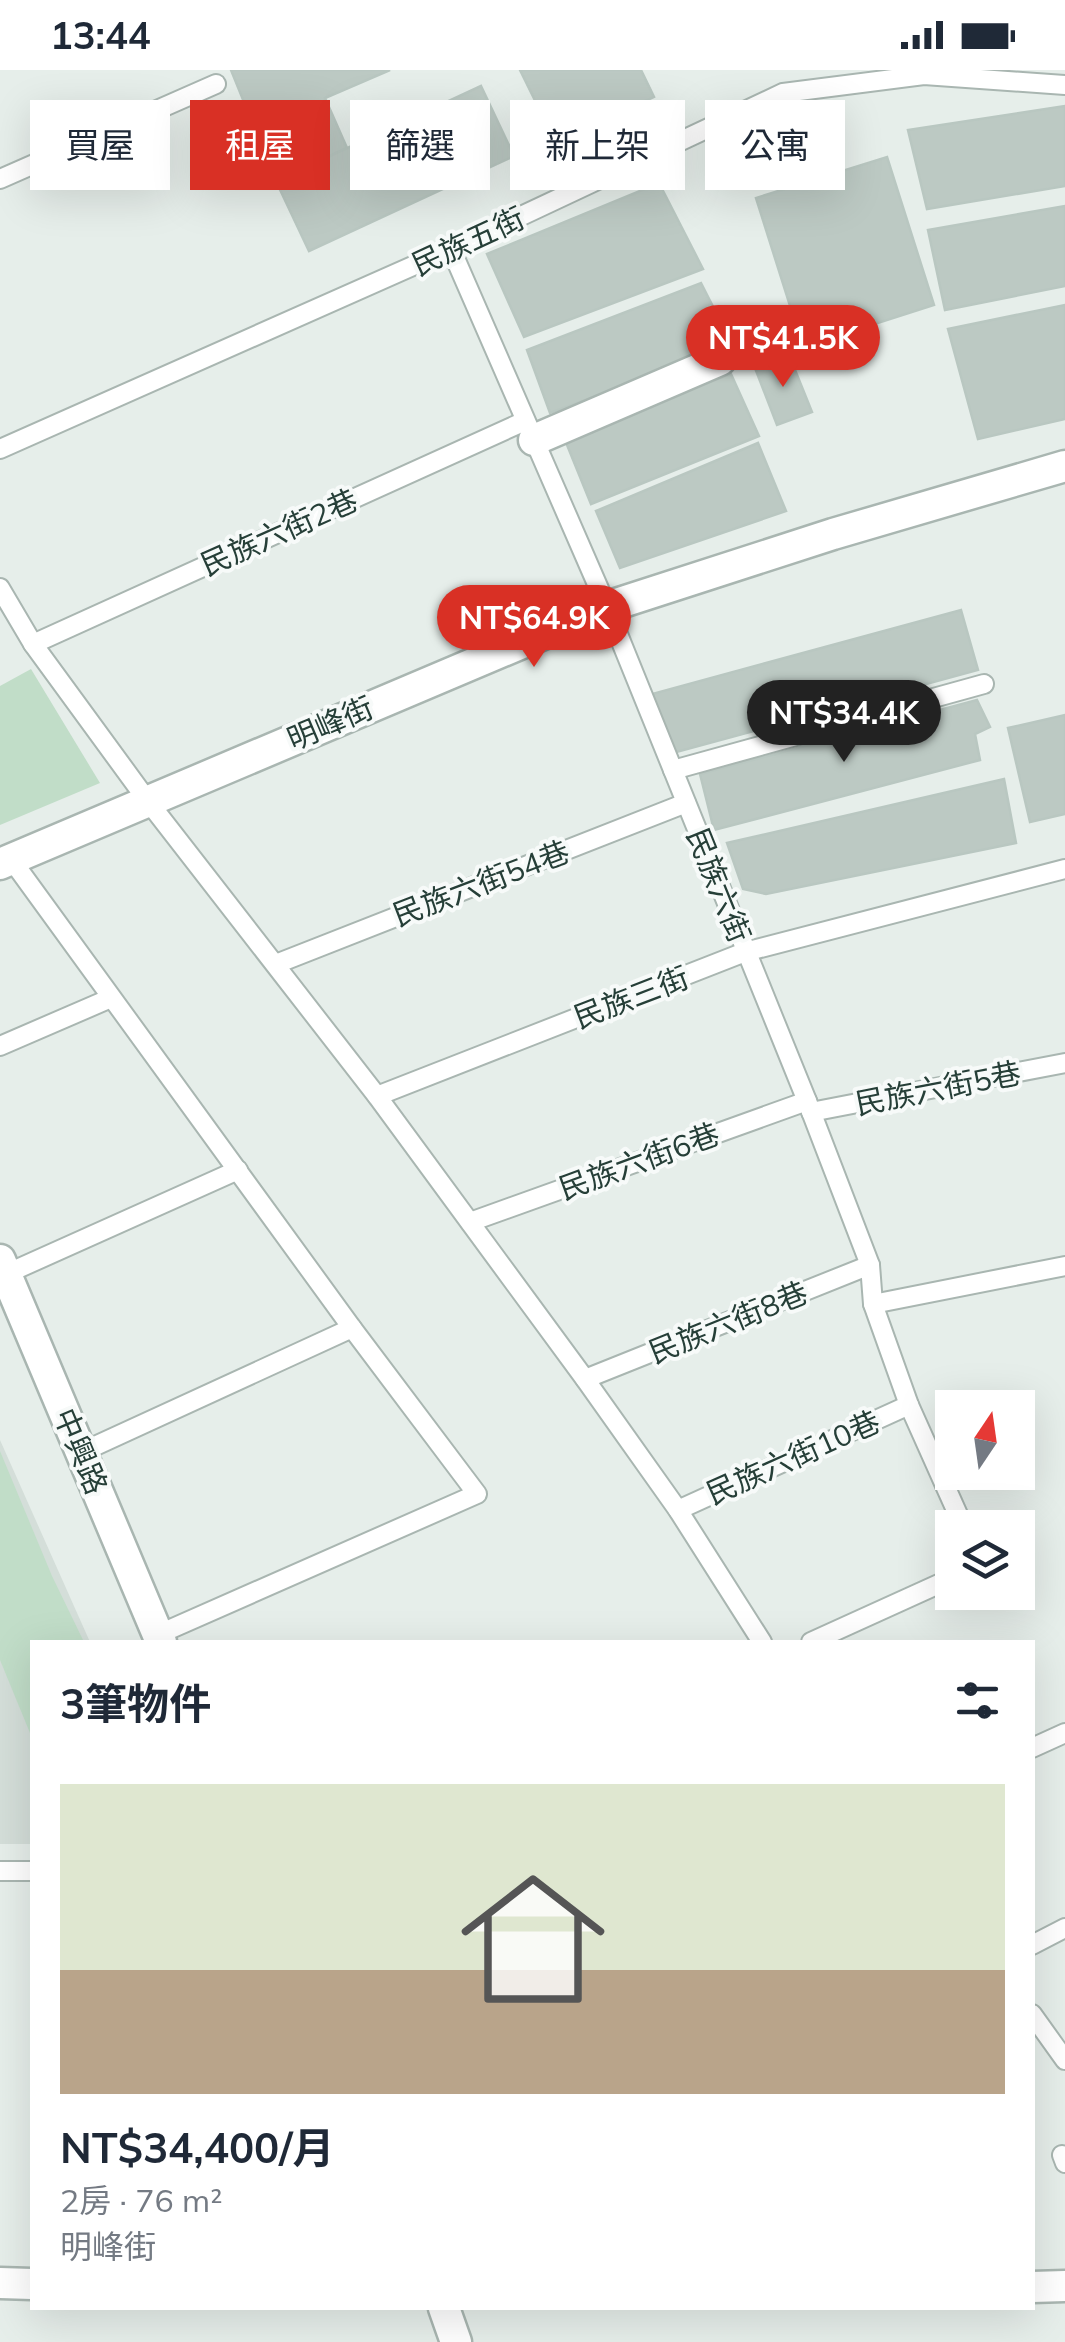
<!DOCTYPE html>
<html lang="zh-TW">
<head>
<meta charset="utf-8">
<style>
	:root { --surface:#fff; --page:#f2f2f3; --text:#1f2937; --muted:#747a83; --accent:#d93025 }
	body { margin:0; font-family:Mulish,"Noto Sans TC",sans-serif; background:var(--page); color:var(--text); height:100vh; display:flex; flex-direction:column; font-size:38px; white-space:nowrap }
	* { box-sizing:border-box; margin:0 }
	p { font-size:32px; color:var(--muted) }
	.icon { flex:none; width:55px; height:55px; fill:none; stroke:currentColor; stroke-width:2; stroke-linecap:round; stroke-linejoin:round }
	.map { position:relative; flex:1; overflow:hidden }
	.drawer { position:absolute; left:30px; top:1570px; width:1005px; height:670px; display:flex; flex-direction:column; background:var(--surface); border-radius:0px; box-shadow:0 10px 40px #0002 }
	.drawer>* { flex:none }
	.top-card { position:absolute; left:30px; top:30px; width:1005px; height:90px; display:flex; gap:20px }
	.needle { width:65px; rotate:13deg }
	.tools { position:absolute; left:935px; top:1320px; display:grid; gap:20px }
	.tools a { display:grid; place-items:center; width:100px; height:100px; border-radius:0px; background:var(--surface); box-shadow:0 10px 40px #0002; font-size:50px }
	.price { position:absolute; translate:-50% -85px; padding:0 22px; border-radius:35px; background:var(--accent); color:#fff; font-size:32px; line-height:65px; filter:drop-shadow(0 2px 5px #0008) }
	.price::after { content:''; position:absolute; left:50%; top:60px; width:30px; height:22px; margin-left:-15px; background:inherit; clip-path:polygon(0 0,100% 0,50% 100%) }
	.price.current { background:#222; color:#fff }
	ul { padding:0; list-style:none }
	li { display:grid; align-content:center; gap:20px; height:530px; padding:0 30px }
	li span { display:grid; place-items:center; height:310px; border-radius:0px; color:#555 }
	li>.icon { margin-inline-start:auto }
	span .icon { width:180px; height:180px; fill:#fffc; stroke-width:1 }
	li b { font-size:42px }
	h2 { display:flex; justify-content:space-between; align-items:center; height:120px; padding:0 30px; font-size:42px }
	.pill { padding:0 35px; border-radius:0px; background:var(--surface); box-shadow:0 10px 40px #0002; font-size:35px; line-height:90px }
	.pill.current { background:var(--accent); color:#fff }
	.status { display:flex; justify-content:space-between; align-items:center; height:70px; padding:0 50px; background:var(--surface); direction:ltr }
	.status svg { height:28px; fill:currentColor }
	.map>svg:first-child { display:block }
	.built { fill:#d4ded9 }
	.green { fill:#c1ddc8 }
	.building { fill:#bcc9c3; stroke:#b9c7c1; stroke-width:2.5 }
	.lines { fill:none; stroke-linecap:round; stroke-linejoin:round }
	.service-casing { stroke:#a9b6b1; stroke-width:22 }
	.minor-casing { stroke:#a9b6b1; stroke-width:35 }
	.tertiary-casing { stroke:#a9b6b1; stroke-width:35 }
	.service { stroke:#fff; stroke-width:18 }
	.minor { stroke:#fff; stroke-width:30 }
	.tertiary { stroke:#fff; stroke-width:30 }
	.labels { text-anchor:middle; dominant-baseline:central; stroke-width:8; stroke-linejoin:round; paint-order:stroke }
	.street-label { font-size:30px; fill:#263f38; stroke:#f7faf9 }
</style>
</head>
<body>
<div class="status"><b>13:44</b><svg viewBox="0 0 49 12"><path d="M0 12V9h3v3zM5 12V6h3v6zM10 12V3h3v9zM15 12V0h3v12zM26 1h20v11H26zM47 4h2v5h-2z"/></svg></div>
<div class="map">
<svg width="1065" height="2272" viewBox="0 0 1065 2272">
	<rect width="100%" height="100%" fill="#e6eeea"/>
	<polygon class="built" points="0,1370 90,1572 32,1572 32,1774 0,1774"/>
	<g class="green">
		<polygon points="31,599 100,713 0,755 0,616"/>
		<polygon points="0,1381 52,1506 84,1572 32,1572 32,1661 30,1663 0,1590"/>
	</g>
	<g class="building">
		<polygon points="231,0 390,0 325,28 347,78 276,111"/>
		<polygon points="520,0 641,0 654,27 556,73"/>
		<polygon points="481,16 514,86 309,181 276,111"/>
		<polygon points="1065,36 1065,116 927,139 908,60"/>
		<polygon points="887,87 934,235 803,277 756,128"/>
		<polygon points="659,113 703,199 524,267 487,184"/>
		<polygon points="1065,136 1065,216 945,240 928,160"/>
		<polygon points="701,213 733,276 550,343 527,280"/>
		<polygon points="1065,235 1065,349 978,369 948,259"/>
		<polygon points="789,285 812,342 777,355 755,298"/>
		<polygon points="731,304 759,366 591,434 563,365"/>
		<polygon points="758,373 786,441 620,498 596,441"/>
		<polygon points="961,540 978,600 669,684 652,624"/>
		<polygon points="977,630 990,657 975,664 980,690 714,760 700,704"/>
		<polygon points="1065,645 1065,744 1030,752 1008,658"/>
		<polygon points="1004,709 1016,773 766,824 743,819 727,773"/>
	</g>
	<g class="lines">
		<g class="service-casing">
			<g id="service">
				<polyline points="0,109 216,14"/>
				<polyline points="451,179 607,537 807,1031 870,1195 873,1234 909,1335 964,1458"/>
				<polyline points="0,379 451,179 783,23 924,5 1065,15"/>
				<polyline points="0,518 33,574 147,730 377,1026 585,1309 678,1440 762,1572"/>
				<polyline points="33,574 525,351"/>
				<polyline points="673,700 984,614"/>
				<polyline points="11,789 352,1258 477,1424 157,1565"/>
				<polyline points="276,894 686,733"/>
				<polyline points="0,976 111,928"/>
				<polyline points="377,1026 745,882 1065,799"/>
				<polyline points="811,1042 1065,993"/>
				<polyline points="470,1152 807,1031"/>
				<polyline points="6,1204 238,1100"/>
				<polyline points="873,1234 1065,1196"/>
				<polyline points="585,1309 870,1195"/>
				<polyline points="82,1382 352,1258"/>
				<polyline points="678,1440 909,1335"/>
				<polyline points="811,1572 952,1508"/>
				<polyline points="1032,1678 1065,1663"/>
				<polyline points="0,1801 32,1801"/>
				<polyline points="1032,1875 1065,1858"/>
				<polyline points="1032,1944 1065,1990"/>
				<polyline points="1062,2085 1065,2093"/>
			</g>
		</g>
		<g class="minor-casing">
			<polyline id="minor" points="534,370 720,290"/>
		</g>
		<g class="tertiary-casing">
			<g id="tertiary">
				<polyline points="0,794 607,537 833,464 1065,396"/>
				<polyline points="0,1190 161,1572"/>
				<polyline points="0,2213 32,2214"/>
				<polyline points="1032,2217 1065,2216"/>
				<polyline points="444,2238 456,2272"/>
			</g>
		</g>
		<use href="#service" class="service"/>
		<use href="#minor" class="minor"/>
		<use href="#tertiary" class="tertiary"/>
	</g>
	<g class="labels">
		<g class="street-label">
			<text transform="translate(468 171) rotate(-25)">民族五街</text>
			<text transform="translate(279 462) rotate(-24)">民族六街2巷</text>
			<text transform="translate(330 653) rotate(-23)">明峰街</text>
			<text transform="translate(481 813) rotate(-21)">民族六街54巷</text>
			<text transform="translate(719 815) rotate(68)">民族六街</text>
			<text transform="translate(631 927) rotate(-21)">民族三街</text>
			<text transform="translate(938 1018) rotate(-11)">民族六街5巷</text>
			<text transform="translate(639 1091) rotate(-20)">民族六街6巷</text>
			<text transform="translate(728 1252) rotate(-22)">民族六街8巷</text>
			<text transform="translate(81 1381) rotate(67)">中興路</text>
			<text transform="translate(793 1387) rotate(-24)">民族六街10巷</text>
		</g>
	</g>
</svg>
<div class="tools">
<a><svg class="needle" viewBox="-14 -14 28 28"><path d="M0-13l5 13h-10z" fill="#e53935"/><path d="M0 13l5-13h-10z" fill="#747a83"/></svg></a>
<a><svg class="icon" aria-label="layers" viewBox="0 0 24 24"><path d="M12 4l9 5-9 5-9-5zM3 14l9 5 9-5"/></svg></a>
</div>
<b class="price" style="left:783px;top:320px">NT$41.5K</b>
<b class="price" style="left:534px;top:600px">NT$64.9K</b>
<b class="price current" style="left:844px;top:695px">NT$34.4K</b>
<div class="top-card">
<a class="pill">買屋</a>
<a class="pill current">租屋</a>
<a class="pill">篩選</a>
<a class="pill">新上架</a>
<a class="pill">公寓</a>
</div>
<section class="drawer">
<h2>3筆物件<svg class="icon" aria-label="filters" viewBox="0 0 24 24"><path d="M4 7h16M4 17h16"/><circle cx="9" cy="7" r="2"/><circle cx="15" cy="17" r="2"/></svg></h2>
<ul>
<li><span style="background:linear-gradient(#dfe7d0 60%,#b9a48a 0)"><svg class="icon" aria-label="home" viewBox="0 0 24 24"><path d="M3 11l9-7 9 7M6 9v11h12V9"/></svg></span><div><b>NT$34,400/月</b><p>2房 · 76 m²</p><p>明峰街</p></div></li>
</ul>
</section>
</div>
</body>
</html>
